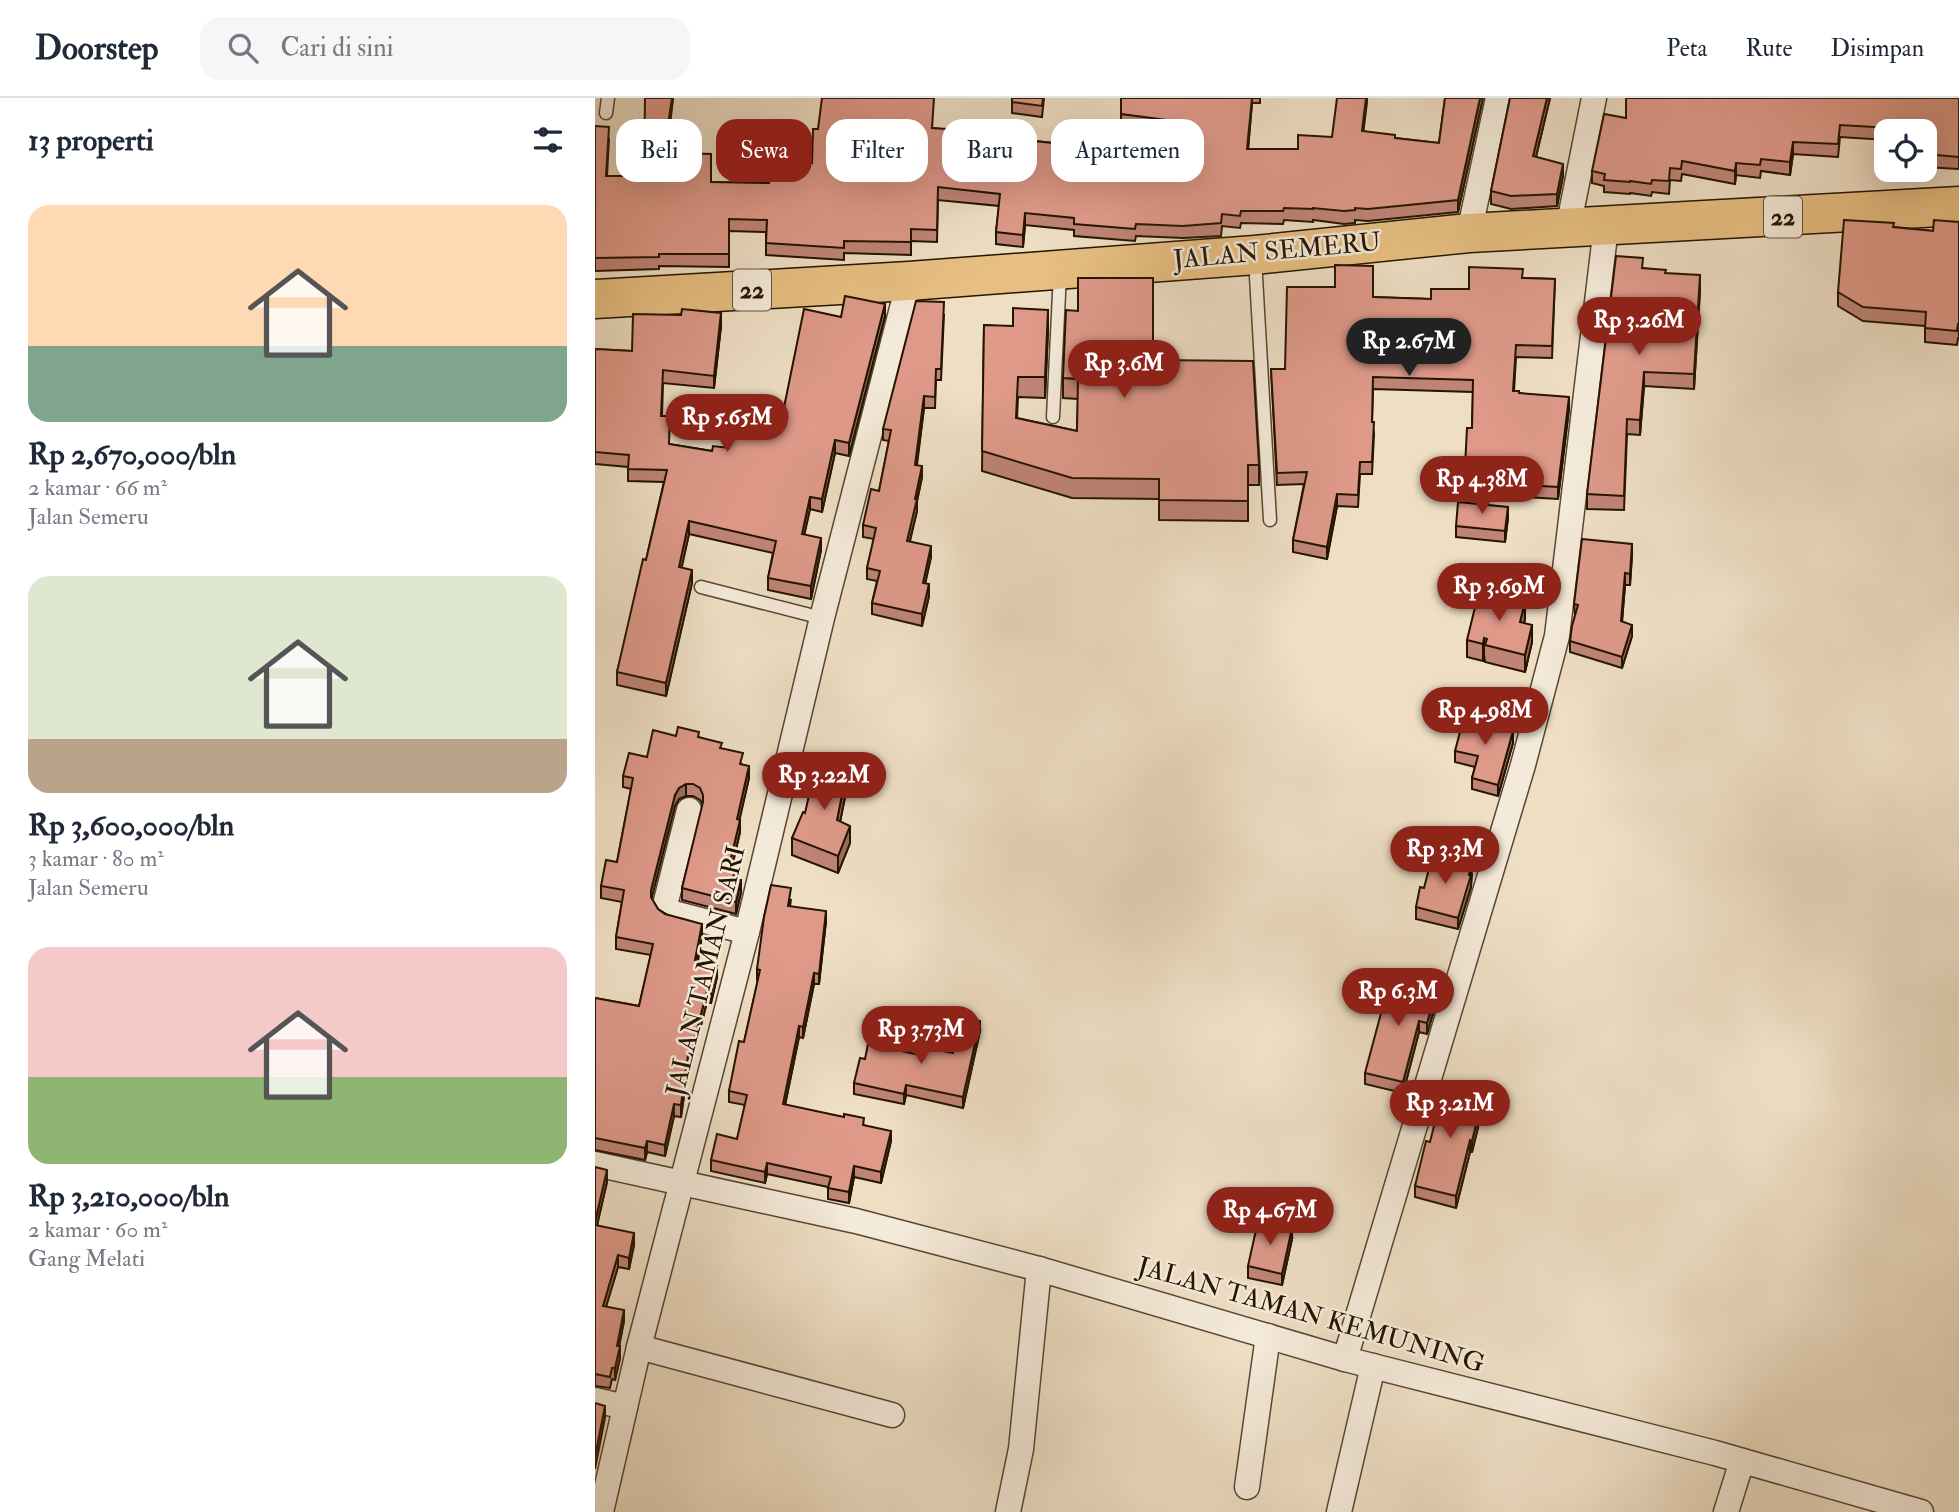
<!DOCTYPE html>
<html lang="id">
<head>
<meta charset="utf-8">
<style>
	:root { --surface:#fff; --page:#f6f6f7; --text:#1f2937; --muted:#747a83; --line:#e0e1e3; --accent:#8f2418 }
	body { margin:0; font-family:"IM FELL Double Pica",serif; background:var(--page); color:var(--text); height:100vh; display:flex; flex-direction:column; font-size:26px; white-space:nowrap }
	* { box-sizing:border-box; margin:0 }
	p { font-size:23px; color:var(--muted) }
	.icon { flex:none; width:38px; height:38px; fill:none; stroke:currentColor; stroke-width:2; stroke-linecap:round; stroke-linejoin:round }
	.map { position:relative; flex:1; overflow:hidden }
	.side { display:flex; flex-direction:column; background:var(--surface); width:595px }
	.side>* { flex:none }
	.hud { position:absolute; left:21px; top:21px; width:665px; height:63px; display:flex; gap:14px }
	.fabs { position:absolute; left:1279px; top:21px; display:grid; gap:14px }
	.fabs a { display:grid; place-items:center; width:63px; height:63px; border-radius:14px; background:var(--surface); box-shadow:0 7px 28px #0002; font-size:35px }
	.price { position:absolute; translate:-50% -60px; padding:0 16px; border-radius:24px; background:var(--accent); color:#fff; font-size:23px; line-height:46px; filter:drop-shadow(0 2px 4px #0008) }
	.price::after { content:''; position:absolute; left:50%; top:42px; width:21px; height:16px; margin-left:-10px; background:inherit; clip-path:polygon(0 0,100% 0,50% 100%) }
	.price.selected { background:#222; color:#fff }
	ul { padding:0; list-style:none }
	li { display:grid; align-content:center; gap:14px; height:371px; padding:0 28px }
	li span { display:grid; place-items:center; height:217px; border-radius:21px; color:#555 }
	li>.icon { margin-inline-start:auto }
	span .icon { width:126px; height:126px; fill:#fffc; stroke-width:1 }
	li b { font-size:30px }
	h2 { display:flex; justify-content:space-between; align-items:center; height:84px; padding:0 28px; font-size:30px }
	.chip { padding:0 24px; border-radius:21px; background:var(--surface); box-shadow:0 7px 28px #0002; font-size:24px; line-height:63px }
	.chip.selected { background:var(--accent); color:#fff }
	header { display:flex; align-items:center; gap:42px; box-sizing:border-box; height:98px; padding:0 35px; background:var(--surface); border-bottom:2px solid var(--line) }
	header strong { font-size:33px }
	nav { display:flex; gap:38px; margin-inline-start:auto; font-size:24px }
	.search { width:490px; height:63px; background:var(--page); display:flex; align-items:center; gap:18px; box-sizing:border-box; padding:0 24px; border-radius:21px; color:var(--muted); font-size:26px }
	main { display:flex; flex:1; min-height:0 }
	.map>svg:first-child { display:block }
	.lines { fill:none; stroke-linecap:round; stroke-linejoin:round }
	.service-casing { stroke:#564632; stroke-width:15 }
	.minor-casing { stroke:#564632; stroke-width:27 }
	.trunk-casing { stroke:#241401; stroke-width:41 }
	.service { stroke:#f4ead9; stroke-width:12 }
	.minor { stroke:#f4ead9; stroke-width:24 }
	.trunk { stroke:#e7bf82; stroke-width:38 }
	.wall { fill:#bf8476; stroke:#241401; stroke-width:2 }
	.shaded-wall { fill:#9b6b60; stroke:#241401; stroke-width:2 }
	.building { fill:#de9989; stroke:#241401; stroke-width:2 }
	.labels { text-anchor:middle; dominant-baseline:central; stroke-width:5; stroke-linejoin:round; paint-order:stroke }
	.shield { fill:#f4ead9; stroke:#625442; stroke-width:2 }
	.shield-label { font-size:24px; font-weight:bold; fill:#241401 }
	.street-label { font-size:26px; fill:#241401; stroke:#f4ead9 }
</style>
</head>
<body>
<header>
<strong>Doorstep</strong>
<div class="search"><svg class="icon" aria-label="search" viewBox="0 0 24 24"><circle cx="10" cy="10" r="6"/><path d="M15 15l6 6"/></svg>Cari di sini</div>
<nav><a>Peta</a><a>Rute</a><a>Disimpan</a></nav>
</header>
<main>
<section class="side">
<h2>13 properti<svg class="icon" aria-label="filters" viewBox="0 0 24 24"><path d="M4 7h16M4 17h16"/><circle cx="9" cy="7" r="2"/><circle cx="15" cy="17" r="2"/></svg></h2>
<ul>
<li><span style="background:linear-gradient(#ffd9b3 65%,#7fa58c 0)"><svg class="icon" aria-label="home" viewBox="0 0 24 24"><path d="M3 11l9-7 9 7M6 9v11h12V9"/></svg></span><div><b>Rp 2,670,000/bln</b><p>2 kamar · 66 m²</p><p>Jalan Semeru</p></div></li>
<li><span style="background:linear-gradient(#dfe7d0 75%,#b9a48a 0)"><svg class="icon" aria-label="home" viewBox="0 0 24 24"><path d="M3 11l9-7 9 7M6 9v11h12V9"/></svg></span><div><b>Rp 3,600,000/bln</b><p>3 kamar · 80 m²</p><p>Jalan Semeru</p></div></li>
<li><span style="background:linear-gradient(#f6c9c9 60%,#8fb573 0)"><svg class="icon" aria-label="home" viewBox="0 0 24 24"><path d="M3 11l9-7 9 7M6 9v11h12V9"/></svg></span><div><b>Rp 3,210,000/bln</b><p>2 kamar · 60 m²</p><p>Gang Melati</p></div></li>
</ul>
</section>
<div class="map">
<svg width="1364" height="1414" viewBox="0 0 1364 1414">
	<rect width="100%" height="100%" fill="#eedec4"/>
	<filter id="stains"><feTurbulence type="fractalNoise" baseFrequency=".00286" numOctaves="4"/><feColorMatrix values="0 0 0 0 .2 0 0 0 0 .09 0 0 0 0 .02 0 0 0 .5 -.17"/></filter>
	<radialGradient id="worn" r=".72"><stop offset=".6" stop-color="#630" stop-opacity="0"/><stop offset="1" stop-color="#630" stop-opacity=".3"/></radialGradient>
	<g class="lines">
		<g class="service-casing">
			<g id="service">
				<polyline points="11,15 13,0"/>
				<polyline points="660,161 675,422"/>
				<polyline points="458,319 465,175"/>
				<polyline points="106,489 227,520"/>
			</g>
		</g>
		<g class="minor-casing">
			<g id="minor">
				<polyline points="973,130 999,0"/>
				<polyline points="874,135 903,0"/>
				<polyline points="94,712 70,807 75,814 152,834"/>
				<polyline points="0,1066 261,1123 444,1171 750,1261 1120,1355 1326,1414"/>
				<polyline points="44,1249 297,1317"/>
				<polyline points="750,1261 928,667 962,538 1011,129"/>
				<polyline points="0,1302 30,1309"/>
				<polyline points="652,1389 673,1238"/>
				<polyline points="6,1414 44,1249 152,834 227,520 314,183"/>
				<polyline points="413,1414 426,1351 444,1171"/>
				<polyline points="744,1414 778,1268"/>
				<polyline points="1131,1414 1147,1363"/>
			</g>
		</g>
		<g class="trunk-casing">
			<polyline id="trunk" points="0,201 314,183 660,157 874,135 1364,108"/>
		</g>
		<use href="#service" class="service"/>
		<use href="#minor" class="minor"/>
		<use href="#trunk" class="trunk"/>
	</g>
	<g class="wall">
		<polygon points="78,0 75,27 82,55 116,84 174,85 215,69 338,30 411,40 584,58 586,36 526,28 526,0 665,0 665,5 657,5 653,51 703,51 737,39 772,0 768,33 800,40 844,45 850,0 888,0 863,114 773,123 760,122 760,125 749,126 718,122 718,124 689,122 688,126 646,125 645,130 627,128 626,138 588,140 541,138 540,143 479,138 479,132 430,127 428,149 401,146 401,134 404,108 343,102 342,144 316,143 316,157 249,155 249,162 171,157 171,134 134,133 134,169 64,168 64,171 0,173 0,28 14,41 12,78 49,78"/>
		<polygon points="417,0 449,0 447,19 417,15"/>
		<polygon points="915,0 955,0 941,59 968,78 962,108 916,111 896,106 896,93"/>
		<polygon points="1364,0 1364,71 1330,69 1330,33 1292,33 1292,42 1245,39 1243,59 1198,56 1195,77 1166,73 1165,80 1141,77 1140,86 1087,76 1086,83 1075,82 1074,96 1057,94 1056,98 1035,95 1035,96 1009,94 1009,88 997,85 997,73 1031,20"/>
		<polygon points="1364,124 1364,240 1363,240 1362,247 1330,244 1330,228 1268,223 1243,208 1243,194 1299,129 1338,133"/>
		<polygon points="1048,170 1070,175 1105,192 1099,291 1049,288 1045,337 1032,336 1029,412 992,411 992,396"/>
		<polygon points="927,180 960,181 957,260 921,259 919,293 974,311 963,401 930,399 930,383 870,381 870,369 877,330 878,294 778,291 777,324 779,336 777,376 765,376 763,409 742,408 732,461 698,454 698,442 709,386 682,387 676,271 690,271 778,199 836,201 874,191"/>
		<polygon points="349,216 346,282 341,282 340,310 329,310 322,367 327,379 322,403 322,413 315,443 336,459 330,485 334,498 327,528 277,516 277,505 282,483 272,481 272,470 279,441 268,439 268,427 284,393 294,343 288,342 288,331"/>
		<polygon points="290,218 254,358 240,355 227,414 215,411 209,436 226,452 216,501 173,492 173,480 178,455 94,436 86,470 97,485 71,598 22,587 22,574 51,462 69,384 33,383 33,369 0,366 0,251 37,253 126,228 119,290 68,285 67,318 74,346 117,353 134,350 185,329 246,219"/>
		<polygon points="389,227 453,232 450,300 423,299 422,320 482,333 483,301 468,300 468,280 558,262 664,367 664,387 653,387 653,423 564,422 564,401 477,400 387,373"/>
		<polygon points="913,420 910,444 861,439 861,428"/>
		<polygon points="1037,457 1035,487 1030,487 1027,524 1037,538 1027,570 975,554 975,543 980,518 979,506"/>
		<polygon points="904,497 930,521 929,525 937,544 930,574 890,564 889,557 888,563 872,559 872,542"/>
		<polygon points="892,627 918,645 903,698 877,691 877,680 880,669 860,664 860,653"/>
		<polygon points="81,638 104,639 127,651 148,667 154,680 144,722 145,734 138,765 141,777 141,781 146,794 141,816 87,802 87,790 108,707 105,702 98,698 91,698 84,701 80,708 56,800 63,811 107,838 103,863 122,879 116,905 112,904 97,962 94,962 86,1019 79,1018 70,1058 52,1054 50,1062 0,1052 0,900 44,908 56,857 21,851 21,839 27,804 6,800 6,788 22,764 36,691 28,689 28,678"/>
		<polygon points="252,689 245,724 255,745 243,775 197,757 197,740 210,715"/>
		<polygon points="877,776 876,789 863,831 821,821 821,809 829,790"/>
		<polygon points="196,801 195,808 231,823 224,886 219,886 208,940 204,939 190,1007 269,1027 296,1043 286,1085 259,1079 254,1105 233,1101 233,1089 172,1076 170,1085 116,1073 116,1062 142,1041 150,1007 134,1004 134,993 149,944 163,882 162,882 162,871"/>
		<polygon points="835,900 839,912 832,936 824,934 808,995 770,986 770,975"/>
		<polygon points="385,933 368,1010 311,997 309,1006 259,996 259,985 270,961 330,958 358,955"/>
		<polygon points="889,1005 877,1054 875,1054 861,1110 820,1099 820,1088 835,1044"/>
		<polygon points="0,1069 12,1084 2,1127 39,1147 34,1171 23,1169 11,1208 29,1223 24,1248 25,1260 20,1282 17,1281 15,1290 0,1288"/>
		<polygon points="697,1141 687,1187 653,1180 653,1168"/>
	</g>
	<g class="shaded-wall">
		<polygon points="77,0 78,0 73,39 73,27"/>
		<polygon points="657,0 657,5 652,63 652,51"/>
		<polygon points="771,0 772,0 772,4 767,45 767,33"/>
		<polygon points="885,0 888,0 863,114 863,102"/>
		<polygon points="952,0 955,0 938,71 938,58"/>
		<polygon points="1198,44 1198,56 1195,77 1195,64"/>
		<polygon points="1141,65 1141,77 1140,86 1140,73"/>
		<polygon points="968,66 968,78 962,108 962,96"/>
		<polygon points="430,115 430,127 428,149 428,137"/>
		<polygon points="1105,177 1105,192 1099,291 1099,276"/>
		<polygon points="290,206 290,218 254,358 254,345"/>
		<polygon points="453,212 453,232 450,300 450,279"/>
		<polygon points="126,215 126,228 119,290 119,278"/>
		<polygon points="1049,274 1049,288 1045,337 1045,322"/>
		<polygon points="329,298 329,310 320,378 320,367"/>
		<polygon points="974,299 974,311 963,401 963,389"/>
		<polygon points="240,342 240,355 227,414 227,401"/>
		<polygon points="327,368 327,379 322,403 322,413 312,454 312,443"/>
		<polygon points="742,396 742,408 732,461 732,449"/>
		<polygon points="215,399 215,411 207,448 207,436"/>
		<polygon points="913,409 913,420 910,444 910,433"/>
		<polygon points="94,423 94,436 84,482 84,469"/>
		<polygon points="226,440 226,452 216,501 216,488"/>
		<polygon points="1037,446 1037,457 1035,487 1035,476"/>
		<polygon points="336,448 336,459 328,496 328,485"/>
		<polygon points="97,472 97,485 71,598 71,585"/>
		<polygon points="1030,475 1030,487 1026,535 1026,523"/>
		<polygon points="334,486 334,498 327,528 327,516"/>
		<polygon points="930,504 930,521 925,541 925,524"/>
		<polygon points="937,527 937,544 930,574 930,557"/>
		<polygon points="1037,527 1037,538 1027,570 1027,559"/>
		<polygon points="889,540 889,557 888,563 888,546"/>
		<polygon points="918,633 918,645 903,698 903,687"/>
		<polygon points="154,668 154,680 142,733 142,721"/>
		<polygon points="252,672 252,689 242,739 242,722"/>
		<polygon points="91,686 91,698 84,701 80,708 56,803 56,792 80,697 84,690"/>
		<polygon points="145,722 145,734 135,776 135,764"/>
		<polygon points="255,728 255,745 243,775 243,758"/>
		<polygon points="877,765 876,789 863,831 863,820"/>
		<polygon points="146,782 146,794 141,816 141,804"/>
		<polygon points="231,813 231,823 224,886 224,876"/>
		<polygon points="107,826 107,838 100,874 100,862"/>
		<polygon points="122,868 122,879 116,905 116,894"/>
		<polygon points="219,875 219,886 208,940 208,929"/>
		<polygon points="112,893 112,904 97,962 97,951"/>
		<polygon points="839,901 839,912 832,936 832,925"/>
		<polygon points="385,923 385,933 368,1010 368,999"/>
		<polygon points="824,923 824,934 808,995 808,984"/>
		<polygon points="204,928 204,939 188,1017 188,1006"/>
		<polygon points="94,950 94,962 86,1019 86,1007"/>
		<polygon points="311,987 311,997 309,1006 309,996"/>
		<polygon points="889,994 889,1005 877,1054 877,1043"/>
		<polygon points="79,1006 79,1018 70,1058 70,1047"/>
		<polygon points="296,1033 296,1043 286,1085 286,1074"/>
		<polygon points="875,1042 875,1054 861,1110 861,1098"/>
		<polygon points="52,1043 52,1054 50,1062 50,1050"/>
		<polygon points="172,1065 172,1076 170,1085 170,1074"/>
		<polygon points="259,1068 259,1079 254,1105 254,1094"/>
		<polygon points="12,1072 12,1084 0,1136 0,1124"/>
		<polygon points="697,1130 697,1141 687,1187 687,1176"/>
		<polygon points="39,1135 39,1147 34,1171 34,1160"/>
		<polygon points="23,1157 23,1169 8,1219 8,1208"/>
		<polygon points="29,1212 29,1223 22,1259 22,1248"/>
		<polygon points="25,1248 25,1260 20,1282 20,1270"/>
		<polygon points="10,1308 10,1320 0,1371 0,1359"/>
	</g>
	<g class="building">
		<polygon points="50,0 77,0 73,27 82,27 82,55 116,56 116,84 174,85 175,66 215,69 215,65 217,65 218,31 223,31 227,0 339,0 337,30 384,33 385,30 411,33 410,40 584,58 588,24 526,16 526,0 657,0 652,51 703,51 703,37 737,39 742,0 771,0 767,33 800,37 800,40 844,45 850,0 885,0 863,102 773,111 760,110 760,112 749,113 718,110 718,111 689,110 688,113 646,113 645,118 627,116 626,125 588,128 541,126 540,131 479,126 479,120 430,115 428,137 401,134 405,96 343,89 342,132 316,131 316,144 249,143 249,150 171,145 172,122 134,121 134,156 64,156 64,159 0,160 0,28 14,29 11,78 49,78"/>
		<polygon points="417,0 448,0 447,8 417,4"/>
		<polygon points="915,0 952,0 938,58 968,66 962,96 916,98 896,93"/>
		<polygon points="1031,0 1364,0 1364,59 1330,56 1330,33 1296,33 1296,30 1245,27 1243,46 1198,44 1195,64 1166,61 1165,67 1141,65 1140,73 1087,63 1086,71 1075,70 1074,83 1057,82 1056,86 1035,83 1035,84 1009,82 1010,76 997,73 1009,16 1031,20"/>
		<polygon points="1249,122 1299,125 1298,129 1338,133 1339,122 1364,124 1364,226 1363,226 1362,233 1330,230 1331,214 1268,209 1243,194"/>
		<polygon points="1021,158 1048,160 1047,170 1071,172 1070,175 1105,177 1099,276 1049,274 1045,322 1032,321 1029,398 992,396"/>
		<polygon points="740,167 778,168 778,199 836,201 836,191 874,191 874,169 928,171 927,180 960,181 957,248 921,247 918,293 924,293 924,295 974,299 963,389 930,387 931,371 870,369 872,330 877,330 878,282 778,279 777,324 779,324 777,364 765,364 763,397 742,396 732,449 698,442 712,374 682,375 676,271 690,271 692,189 740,189"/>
		<polygon points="483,180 558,180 558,262 658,263 664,367 653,367 653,403 564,402 564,381 477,380 387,353 389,227 418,228 418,210 453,212 450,279 423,279 421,320 482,333 483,281 468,280 471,212 483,213"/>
		<polygon points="250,198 290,206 254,345 240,342 227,401 215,399 207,436 226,440 216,488 173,480 181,443 94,423 84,469 97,472 71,585 22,574 48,461 51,462 72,372 33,371 34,357 0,354 0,251 37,253 38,216 86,217 87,211 126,215 119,278 68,272 66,318 75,318 74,346 117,353 118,348 134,350 138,322 185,329 209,211 246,219"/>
		<polygon points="321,203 349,204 346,271 341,271 340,299 329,298 320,367 327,368 320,401 322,401 312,443 336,448 328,485 334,486 327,516 277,505 285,473 272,470 281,430 268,427 276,391 284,393 296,332 288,331"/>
		<polygon points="863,404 913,409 910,433 861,428"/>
		<polygon points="987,441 1037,446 1035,476 1030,475 1026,523 1037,527 1027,559 975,543 977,528 983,507 979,506"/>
		<polygon points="885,489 904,493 902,497 930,504 925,524 937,527 930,557 890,547 892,541 889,540 888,546 872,542"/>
		<polygon points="870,615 892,620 891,626 918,633 903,687 877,680 883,658 860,653"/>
		<polygon points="83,629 104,634 103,639 127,645 125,650 148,655 145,666 154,668 142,721 145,722 135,764 141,766 138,781 146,782 141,804 87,790 108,704 108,697 105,690 98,686 91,686 84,690 80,697 56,792 56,799 63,811 70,816 107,826 100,862 122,868 116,894 112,893 97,951 94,950 86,1007 79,1006 70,1047 52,1043 50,1050 0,1040 0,900 44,908 58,846 21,839 29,792 6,788 11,762 22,764 38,680 28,678 34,655 52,659 58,632 81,638"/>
		<polygon points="221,666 252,672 242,722 255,728 243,758 197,740 208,714 210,715"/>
		<polygon points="838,755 877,765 874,777 876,777 863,820 821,809 825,789 829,790"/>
		<polygon points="176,787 196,790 193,808 231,813 224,876 219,875 208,929 204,928 188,1006 249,1019 249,1016 269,1020 268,1027 296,1033 286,1074 259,1068 254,1094 233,1090 236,1079 172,1065 170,1074 116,1062 122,1036 142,1041 152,997 134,993 144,943 149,944 165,872 162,871 169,819"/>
		<polygon points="796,878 835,888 832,900 839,901 832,925 824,923 808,984 770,975"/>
		<polygon points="365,918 385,923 368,999 311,987 309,996 259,985 265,960 270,961 273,946 330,958 332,950 358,955"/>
		<polygon points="850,984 889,994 877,1043 875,1042 861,1098 820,1088 831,1043 835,1044"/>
		<polygon points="0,1069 12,1072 0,1124"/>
		<polygon points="663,1123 697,1130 687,1176 653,1168"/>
		<polygon points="0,1127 39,1135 34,1160 23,1157 8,1208 29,1212 22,1248 25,1248 20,1270 17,1270 15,1279 0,1276"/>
		<polygon points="0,1305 10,1308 0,1359"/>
	</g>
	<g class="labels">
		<g class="shield">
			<rect x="1169" y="98.5" width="38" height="41" rx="5"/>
			<rect x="138" y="171.5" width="38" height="41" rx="5"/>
		</g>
		<g class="shield-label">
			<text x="1188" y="119">22</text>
			<text x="157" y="192">22</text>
		</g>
		<g class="street-label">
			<text transform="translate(682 153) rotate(-5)">JALAN SEMERU</text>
			<text transform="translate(111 873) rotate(-76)">JALAN TAMAN SARI</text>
			<text transform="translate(716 1217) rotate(16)">JALAN TAMAN KEMUNING</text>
		</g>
	</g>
	<rect width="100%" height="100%" filter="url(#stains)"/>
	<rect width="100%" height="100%" fill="url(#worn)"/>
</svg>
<div class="fabs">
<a><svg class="icon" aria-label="locate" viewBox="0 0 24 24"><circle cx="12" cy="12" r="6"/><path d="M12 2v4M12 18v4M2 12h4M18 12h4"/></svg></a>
</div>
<b class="price" style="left:1044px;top:259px">Rp 3.26M</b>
<b class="price selected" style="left:814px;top:280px">Rp 2.67M</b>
<b class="price" style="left:529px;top:302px">Rp 3.6M</b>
<b class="price" style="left:132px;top:356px">Rp 5.65M</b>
<b class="price" style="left:887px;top:418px">Rp 4.38M</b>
<b class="price" style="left:904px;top:525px">Rp 3.69M</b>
<b class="price" style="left:890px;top:649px">Rp 4.98M</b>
<b class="price" style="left:229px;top:714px">Rp 3.22M</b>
<b class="price" style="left:850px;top:788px">Rp 3.3M</b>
<b class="price" style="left:803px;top:930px">Rp 6.3M</b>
<b class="price" style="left:326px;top:968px">Rp 3.73M</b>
<b class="price" style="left:855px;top:1042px">Rp 3.21M</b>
<b class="price" style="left:675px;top:1149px">Rp 4.67M</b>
<div class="hud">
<a class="chip">Beli</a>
<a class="chip selected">Sewa</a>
<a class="chip">Filter</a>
<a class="chip">Baru</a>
<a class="chip">Apartemen</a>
</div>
</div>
</main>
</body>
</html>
